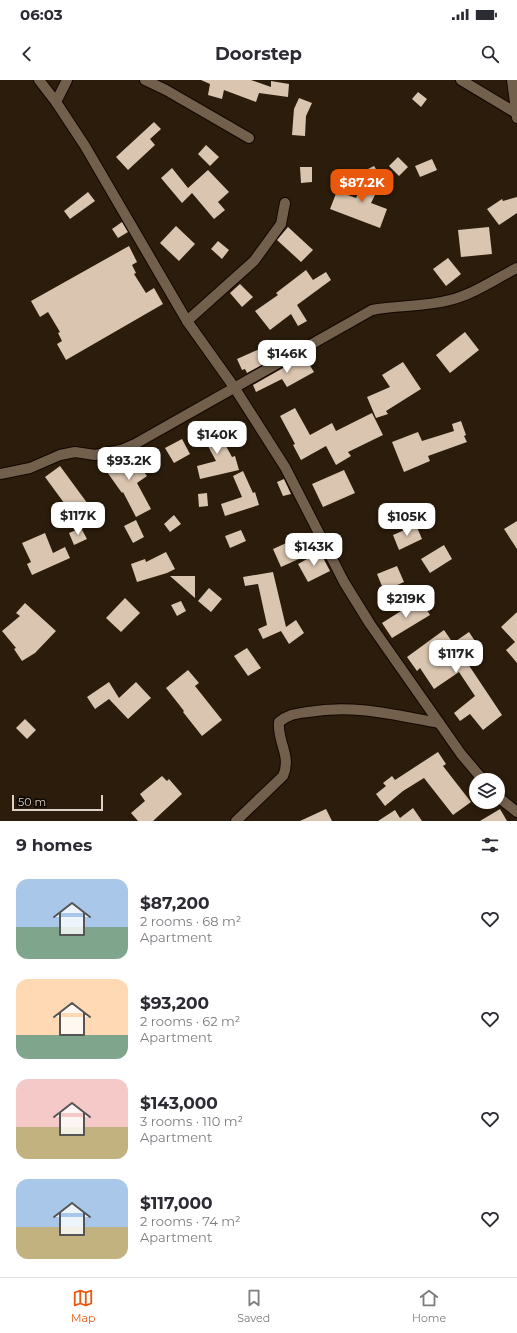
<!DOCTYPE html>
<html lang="en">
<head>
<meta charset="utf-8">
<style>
	:root { --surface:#fff; --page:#f2f2f3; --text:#2b2b33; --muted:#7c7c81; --line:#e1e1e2; --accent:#ea580c }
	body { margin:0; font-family:Montserrat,sans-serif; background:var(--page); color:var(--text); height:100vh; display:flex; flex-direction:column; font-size:15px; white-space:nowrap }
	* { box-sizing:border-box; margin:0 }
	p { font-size:13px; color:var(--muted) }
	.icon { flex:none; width:22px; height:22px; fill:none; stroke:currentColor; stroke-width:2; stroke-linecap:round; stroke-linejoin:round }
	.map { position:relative; height:741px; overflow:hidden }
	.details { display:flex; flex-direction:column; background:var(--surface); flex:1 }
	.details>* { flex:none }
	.controls { position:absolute; left:469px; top:693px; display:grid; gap:8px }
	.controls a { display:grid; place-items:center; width:36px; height:36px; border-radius:50%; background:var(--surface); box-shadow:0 2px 6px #0003; font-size:20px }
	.scale { position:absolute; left:12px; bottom:10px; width:91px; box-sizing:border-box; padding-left:4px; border:2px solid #dcd1c7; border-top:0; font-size:11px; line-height:14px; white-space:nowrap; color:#dcd1c7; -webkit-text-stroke:3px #0e0803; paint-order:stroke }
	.price { position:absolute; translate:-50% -34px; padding:0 9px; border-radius:8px; background:#fff; color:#222; font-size:13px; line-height:26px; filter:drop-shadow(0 1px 2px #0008) }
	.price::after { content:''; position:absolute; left:50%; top:24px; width:12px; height:9px; margin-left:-6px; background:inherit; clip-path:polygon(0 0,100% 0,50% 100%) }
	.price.active { background:var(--accent); color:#fff }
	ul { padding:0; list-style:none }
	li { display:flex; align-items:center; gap:12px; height:100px; padding:0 16px }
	li span { display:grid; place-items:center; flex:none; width:112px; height:80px; border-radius:12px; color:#555 }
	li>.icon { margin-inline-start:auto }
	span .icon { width:48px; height:48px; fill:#fffc; stroke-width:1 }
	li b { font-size:17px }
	h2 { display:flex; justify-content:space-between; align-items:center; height:48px; padding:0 16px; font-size:17px }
	.status { display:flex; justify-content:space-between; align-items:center; height:28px; padding:0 20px; background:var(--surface); direction:ltr }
	.status svg { height:11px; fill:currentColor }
	header { display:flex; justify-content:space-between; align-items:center; height:52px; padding:0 16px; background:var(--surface); font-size:18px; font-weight:700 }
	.tabs { display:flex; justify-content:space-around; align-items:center; height:56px; border-top:1px solid var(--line); background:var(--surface); font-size:11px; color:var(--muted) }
	.tabs a { display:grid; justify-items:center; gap:2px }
	.tabs .active { color:var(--accent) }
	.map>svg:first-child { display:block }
	.building { fill:#d9c5b0 }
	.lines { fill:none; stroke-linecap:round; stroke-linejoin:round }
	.street-casing { stroke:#130600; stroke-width:12 }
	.street { stroke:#72604d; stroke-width:10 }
</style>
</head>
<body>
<div class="status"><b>06:03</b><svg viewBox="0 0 49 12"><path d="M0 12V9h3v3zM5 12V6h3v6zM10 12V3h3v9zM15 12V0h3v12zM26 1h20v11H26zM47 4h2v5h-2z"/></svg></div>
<header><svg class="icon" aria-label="back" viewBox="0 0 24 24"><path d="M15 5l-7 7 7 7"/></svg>Doorstep<svg class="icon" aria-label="search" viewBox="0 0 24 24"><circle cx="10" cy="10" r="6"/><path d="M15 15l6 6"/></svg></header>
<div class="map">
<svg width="517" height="741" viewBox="0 0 517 741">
	<rect width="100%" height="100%" fill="#2b1c0b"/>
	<g class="building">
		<polygon points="201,0 251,0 271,7 271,1 289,4 288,17 259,13 256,22 224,10 222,19 208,15 210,4"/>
		<polygon points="418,12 427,19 421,27 412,19"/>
		<polygon points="299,18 312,23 306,36 305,56 292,55 294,29"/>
		<polygon points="154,42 161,49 150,59 155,65 128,90 116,77"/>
		<polygon points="206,65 219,77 210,86 198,74"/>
		<polygon points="398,77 408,87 399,96 389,86"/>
		<polygon points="432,79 437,90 420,97 415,86"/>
		<polygon points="374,86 382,98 364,108 376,113 371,123 387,129 380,148 330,129 337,111 356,118 368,94 366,90"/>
		<polygon points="300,87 312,87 312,102 301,103"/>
		<polygon points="172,88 188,108 208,90 229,112 218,122 225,130 214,139 192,113 182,123 161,98"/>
		<polygon points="88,112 95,121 70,139 64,131"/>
		<polygon points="517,117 517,133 499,145 487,129 502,119 503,121"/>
		<polygon points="122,142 128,152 118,158 112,149"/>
		<polygon points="176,146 195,164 179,181 160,163"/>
		<polygon points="288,147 313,170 301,182 277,160"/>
		<polygon points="489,147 492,174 461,177 458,150"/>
		<polygon points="218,161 229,170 222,179 211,169"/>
		<polygon points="129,166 137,182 132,185 136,193 134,194 146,213 154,208 163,224 66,280 57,264 62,261 58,253 60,252 48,232 40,237 31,221"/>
		<polygon points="448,178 461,194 446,206 433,189"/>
		<polygon points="306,190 313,200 326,192 331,200 297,225 307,241 298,246 291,234 270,250 255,231 278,215 276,213"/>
		<polygon points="240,204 253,217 242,227 230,213"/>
		<polygon points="465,252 479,270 450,293 436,275"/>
		<polygon points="264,267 269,281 247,293 245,289 242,290 237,279"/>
		<polygon points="304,276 314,292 287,307 282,299 256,312 253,305"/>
		<polygon points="403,282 421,309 386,331 388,334 376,338 367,317 390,307 382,295"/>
		<polygon points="295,328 310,355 332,343 336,351 372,333 383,355 348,372 351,376 336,385 326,366 301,380 293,365 295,364 280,336"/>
		<polygon points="461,341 466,355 464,356 467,362 428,376 430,381 404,392 392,362 418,352 422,361 454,351 452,344"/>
		<polygon points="214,344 232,377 235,376 239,390 200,399 197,386 216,381 200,351"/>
		<polygon points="182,359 190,374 174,383 165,368"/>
		<polygon points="130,373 147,396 137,403 151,429 136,437 123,412 122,413 102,385 112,378 122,376"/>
		<polygon points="60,386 96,435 81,446 45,397"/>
		<polygon points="344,390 355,413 323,427 312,404"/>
		<polygon points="243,391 253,413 255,412 259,425 225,436 221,424 242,417 233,396"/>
		<polygon points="284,399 291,414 283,416 277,402"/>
		<polygon points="207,413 208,426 199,427 198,414"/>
		<polygon points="174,435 181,444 170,452 164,444"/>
		<polygon points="136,440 144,457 133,463 124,446"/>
		<polygon points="517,441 517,469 504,449"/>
		<polygon points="416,445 422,459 399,470 393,455"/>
		<polygon points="81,448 87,459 74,465 69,453"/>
		<polygon points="241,450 246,461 230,468 225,456"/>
		<polygon points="45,453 53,473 65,467 70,478 32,495 27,484 31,482 22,463"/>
		<polygon points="293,460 301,478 281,487 273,469"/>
		<polygon points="444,465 452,479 430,493 421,479"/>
		<polygon points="166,472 175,489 167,493 137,502 131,484 145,479 146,482"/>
		<polygon points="320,472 330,491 308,502 298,484"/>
		<polygon points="397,486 404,502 384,511 377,494"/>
		<polygon points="273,492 286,547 296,540 304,553 289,564 281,551 263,559 258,549 267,545 258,504 245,506 243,497"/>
		<polygon points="170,496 195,496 195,518"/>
		<polygon points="209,508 222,519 211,532 198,521"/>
		<polygon points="125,518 140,533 121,552 106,538"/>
		<polygon points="420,519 430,535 392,558 382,543"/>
		<polygon points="181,521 186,531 177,536 171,525"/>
		<polygon points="25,523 56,551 35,573 22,581 14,569 16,568 2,551 20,536 16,533"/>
		<polygon points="517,532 517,583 506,570 515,562 501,547"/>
		<polygon points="444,550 453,563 469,552 481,570 466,581 502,635 483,650 470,634 460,641 454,633 475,616 459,592 434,609 420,588 417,591 407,577"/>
		<polygon points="247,568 261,588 248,596 234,576"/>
		<polygon points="188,590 199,603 195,606 222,640 202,656 183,632 184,631 166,608"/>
		<polygon points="109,602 119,618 136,602 151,618 128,639 109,619 95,629 87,617"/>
		<polygon points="25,639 36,650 27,659 16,648"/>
		<polygon points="438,672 446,684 443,686 471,722 453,735 424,698 403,711 385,726 376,714 386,706 383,703 392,696 395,700"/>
		<polygon points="162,696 167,701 169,699 182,714 153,741 138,741 131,733 145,721 140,714"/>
		<polygon points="413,728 422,741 378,741 395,730 400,738"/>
		<polygon points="326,729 332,741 300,741"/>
		<polygon points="500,729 507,741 480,741"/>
	</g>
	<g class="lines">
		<g class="street-casing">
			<g id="street">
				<polyline points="39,0 56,22 85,66 187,241 234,307 285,387 344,502 370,544 461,674 483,700"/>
				<polyline points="145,0 166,10 249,58"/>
				<polyline points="461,0 516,33"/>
				<polyline points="512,0 517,38"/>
				<polyline points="56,22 67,0"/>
				<polyline points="187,241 254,181 281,144 285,123"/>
				<path d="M 0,394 L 30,388 L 60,375 L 75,372 L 95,375 L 121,370 L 135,364 L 372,230 C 398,225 424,227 450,220 C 474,214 495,199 517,188"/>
				<polyline points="498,717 517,732"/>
				<path d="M 236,741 L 283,696 C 292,676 277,662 279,642 C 289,634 295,634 308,632 C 354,624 394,635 439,643"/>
			</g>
		</g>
		<use href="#street" class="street"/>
	</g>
</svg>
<div class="controls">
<a><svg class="icon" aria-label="layers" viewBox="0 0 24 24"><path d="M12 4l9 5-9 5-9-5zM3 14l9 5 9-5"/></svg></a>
</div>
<div class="scale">50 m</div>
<b class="price active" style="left:362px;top:123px">$87.2K</b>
<b class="price" style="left:287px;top:294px">$146K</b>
<b class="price" style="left:217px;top:375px">$140K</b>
<b class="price" style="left:129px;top:401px">$93.2K</b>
<b class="price" style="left:78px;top:456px">$117K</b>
<b class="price" style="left:407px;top:457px">$105K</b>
<b class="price" style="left:314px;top:487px">$143K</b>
<b class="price" style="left:406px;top:539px">$219K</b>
<b class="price" style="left:456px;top:594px">$117K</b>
</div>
<section class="details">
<h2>9 homes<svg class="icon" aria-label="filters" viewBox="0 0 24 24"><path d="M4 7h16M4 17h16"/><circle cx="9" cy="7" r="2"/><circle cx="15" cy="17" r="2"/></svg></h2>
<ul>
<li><span style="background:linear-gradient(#a9c7e8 60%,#7fa58c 0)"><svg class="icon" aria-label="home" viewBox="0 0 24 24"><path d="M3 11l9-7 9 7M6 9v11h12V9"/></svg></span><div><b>$87,200</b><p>2 rooms · 68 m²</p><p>Apartment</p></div><svg class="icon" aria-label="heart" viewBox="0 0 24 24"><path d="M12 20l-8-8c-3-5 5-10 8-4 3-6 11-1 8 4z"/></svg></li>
<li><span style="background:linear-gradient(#ffd9b3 70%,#7fa58c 0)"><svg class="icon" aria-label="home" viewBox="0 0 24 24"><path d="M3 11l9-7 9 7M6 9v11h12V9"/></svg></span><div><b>$93,200</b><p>2 rooms · 62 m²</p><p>Apartment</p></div><svg class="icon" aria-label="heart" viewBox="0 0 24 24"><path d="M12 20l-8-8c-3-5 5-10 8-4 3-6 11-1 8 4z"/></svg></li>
<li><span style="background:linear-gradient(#f6c9c9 60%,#c2b280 0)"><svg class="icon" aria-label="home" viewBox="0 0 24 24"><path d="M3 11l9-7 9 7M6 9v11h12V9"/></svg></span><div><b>$143,000</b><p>3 rooms · 110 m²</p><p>Apartment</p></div><svg class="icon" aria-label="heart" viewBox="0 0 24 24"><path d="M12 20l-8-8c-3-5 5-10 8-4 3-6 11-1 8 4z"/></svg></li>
<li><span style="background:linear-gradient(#a9c7e8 60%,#c2b280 0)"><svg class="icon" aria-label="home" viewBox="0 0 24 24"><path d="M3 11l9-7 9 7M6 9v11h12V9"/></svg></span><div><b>$117,000</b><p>2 rooms · 74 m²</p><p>Apartment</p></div><svg class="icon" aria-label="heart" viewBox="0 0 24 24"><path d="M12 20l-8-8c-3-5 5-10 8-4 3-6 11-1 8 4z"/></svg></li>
</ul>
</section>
<nav class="tabs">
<a class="active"><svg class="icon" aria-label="map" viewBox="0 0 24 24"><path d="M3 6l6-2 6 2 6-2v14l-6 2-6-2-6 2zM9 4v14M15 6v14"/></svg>Map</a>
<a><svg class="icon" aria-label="saved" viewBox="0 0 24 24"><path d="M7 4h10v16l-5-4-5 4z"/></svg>Saved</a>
<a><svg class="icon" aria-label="home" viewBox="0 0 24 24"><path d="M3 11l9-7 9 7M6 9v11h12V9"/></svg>Home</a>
</nav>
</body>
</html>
